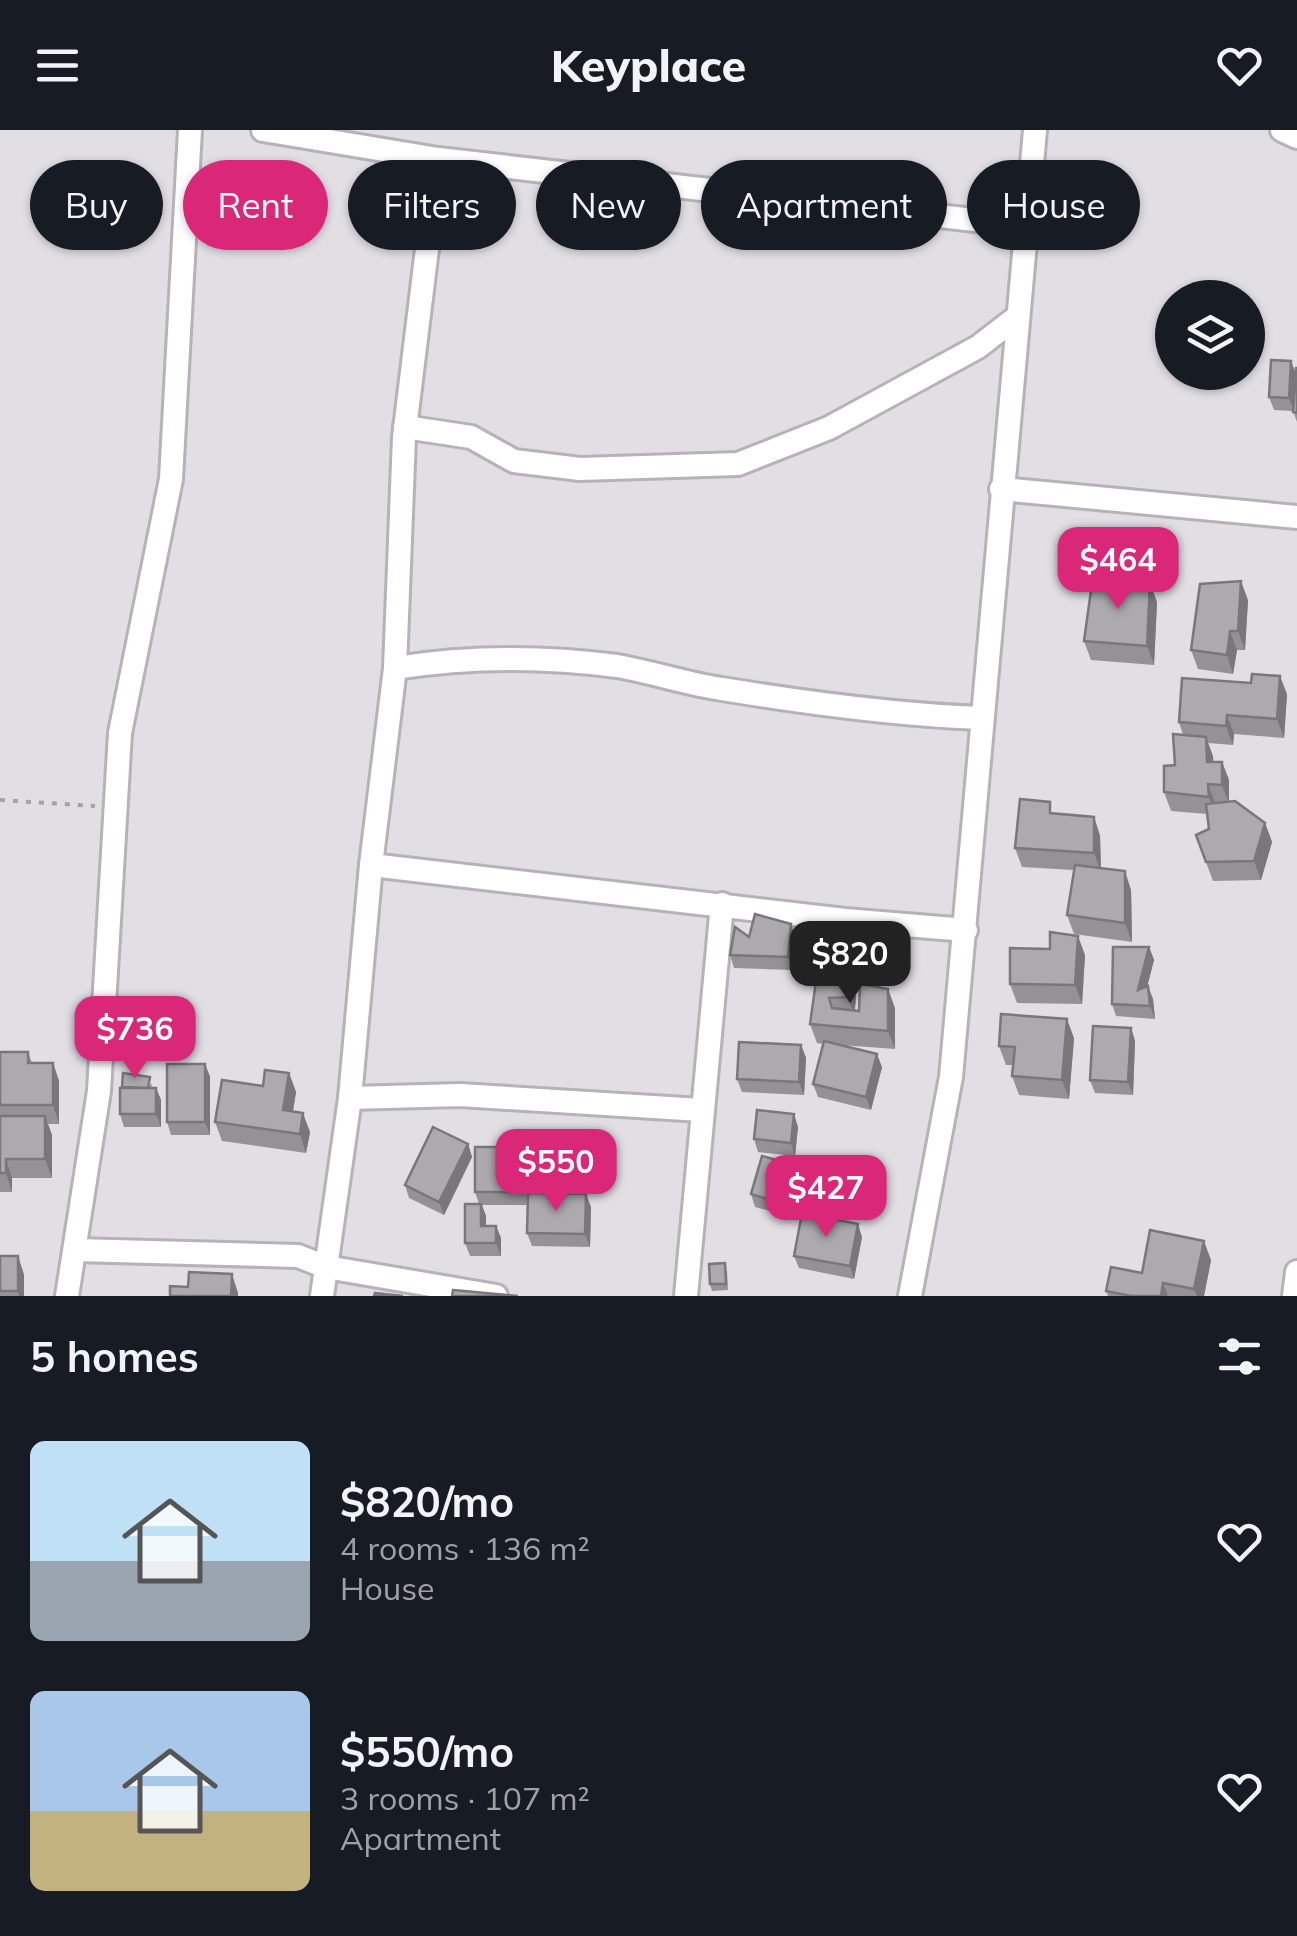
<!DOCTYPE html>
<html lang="en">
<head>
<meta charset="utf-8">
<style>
	:root { --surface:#171b24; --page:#20242c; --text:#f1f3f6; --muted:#9ea1a6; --accent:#db2777 }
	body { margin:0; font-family:Mulish,sans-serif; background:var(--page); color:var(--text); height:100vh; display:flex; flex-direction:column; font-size:38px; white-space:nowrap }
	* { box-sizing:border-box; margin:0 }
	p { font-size:32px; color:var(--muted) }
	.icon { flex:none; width:55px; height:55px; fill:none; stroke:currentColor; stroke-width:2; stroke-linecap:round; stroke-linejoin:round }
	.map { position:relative; height:1166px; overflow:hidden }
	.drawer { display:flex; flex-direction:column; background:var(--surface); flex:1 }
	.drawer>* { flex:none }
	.guide { position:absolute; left:30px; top:30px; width:1238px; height:90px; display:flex; gap:20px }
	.buttons { position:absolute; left:1155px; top:150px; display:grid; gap:20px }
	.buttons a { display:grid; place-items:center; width:110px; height:110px; border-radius:50%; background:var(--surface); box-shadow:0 2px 8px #0004; font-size:50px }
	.price { position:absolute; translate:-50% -85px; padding:0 22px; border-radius:20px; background:var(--accent); color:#fff; font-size:32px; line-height:65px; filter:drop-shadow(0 2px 5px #0008) }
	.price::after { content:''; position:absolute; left:50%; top:60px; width:30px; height:22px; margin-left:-15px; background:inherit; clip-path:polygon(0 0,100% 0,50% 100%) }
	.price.current { background:#222; color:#fff }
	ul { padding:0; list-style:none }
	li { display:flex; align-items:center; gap:30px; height:250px; padding:0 30px }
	li span { display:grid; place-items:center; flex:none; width:280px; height:200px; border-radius:15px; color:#555 }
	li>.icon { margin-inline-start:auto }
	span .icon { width:120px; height:120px; fill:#fffc; stroke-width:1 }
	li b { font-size:42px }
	h2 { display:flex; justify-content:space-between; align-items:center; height:120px; padding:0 30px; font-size:42px }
	.tag { padding:0 35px; border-radius:45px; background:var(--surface); box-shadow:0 2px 8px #0004; font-size:35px; line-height:90px }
	.tag.current { background:var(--accent); color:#fff }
	header { display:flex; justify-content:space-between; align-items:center; height:130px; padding:0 30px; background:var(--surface); font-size:45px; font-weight:800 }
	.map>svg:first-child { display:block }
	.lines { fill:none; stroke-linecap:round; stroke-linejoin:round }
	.minor-casing { stroke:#b6b2b8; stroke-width:28 }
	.path { stroke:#a5a2a7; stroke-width:4; stroke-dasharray:5 8; stroke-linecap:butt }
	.minor { stroke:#fff; stroke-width:22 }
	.wall { fill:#959296 }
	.shaded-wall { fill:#79777a }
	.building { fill:#adaaaf; stroke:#79777a; stroke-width:2.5 }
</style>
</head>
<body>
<header><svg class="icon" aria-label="menu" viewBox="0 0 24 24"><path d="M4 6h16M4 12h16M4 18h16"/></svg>Keyplace<svg class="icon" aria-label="heart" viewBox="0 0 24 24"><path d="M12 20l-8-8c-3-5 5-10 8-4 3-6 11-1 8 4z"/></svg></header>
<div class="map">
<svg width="1297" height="1166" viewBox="0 0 1297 1166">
	<rect width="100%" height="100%" fill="#e1dee4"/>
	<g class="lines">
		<g class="minor-casing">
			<g id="minor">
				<polyline points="263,0 438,29 1027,96"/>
				<polyline points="1282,0 1297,7"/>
				<polyline points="405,297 471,307 514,331 580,339 738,334 829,298 978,217 1017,187"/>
				<polyline points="1001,359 1297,387"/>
				<path d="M 395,538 C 471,526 541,526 617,536 C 652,542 687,554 722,559 C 808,573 895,585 982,588"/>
				<polyline points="371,735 845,790 966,800"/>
				<polyline points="350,968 460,965 701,980"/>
				<polyline points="75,1120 298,1126 326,1137 496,1166"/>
				<polyline points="67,1166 99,961 120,603 171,349 190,0"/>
				<polyline points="322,1166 350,968 371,735 395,538 404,307 438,29"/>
				<polyline points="686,1166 722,774"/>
				<polyline points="910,1166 951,947 1035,0"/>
				<polyline points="1294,1166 1297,1142"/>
			</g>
		</g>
		<polyline class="path" points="0,670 95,676"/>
		<use href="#minor" class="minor"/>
	</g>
	<g class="wall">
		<polygon points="1291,231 1295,243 1297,238 1297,292 1293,281 1274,280 1269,267"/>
		<polygon points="1248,470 1245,520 1237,520 1233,544 1198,539 1191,520"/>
		<polygon points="1157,472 1154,535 1091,530 1084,511"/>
		<polygon points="1287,564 1284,608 1234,604 1233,615 1208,613 1213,632 1222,632 1229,650 1229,672 1265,693 1272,712 1261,750 1213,751 1196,705 1209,699 1207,684 1171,681 1164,662 1175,635 1183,605 1179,592"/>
		<polygon points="1054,683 1094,687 1100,706 1101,738 1131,760 1132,812 1074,804 1067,785 1074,740 1022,737 1015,718"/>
		<polygon points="791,794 795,807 792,840 734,838 730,825"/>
		<polygon points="884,800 889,812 888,840 866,831 839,836 834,823"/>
		<polygon points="1149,817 1154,830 1147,856 1153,869 1155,889 1116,886 1112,874"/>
		<polygon points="1085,825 1082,874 1017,873 1010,854"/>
		<polygon points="817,844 849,849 856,867 855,881 895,878 895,919 841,915 882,937 871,980 818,967 813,954 823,914 817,913 810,894"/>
		<polygon points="1131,898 1135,911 1133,965 1095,963 1090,950"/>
		<polygon points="1074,908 1069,969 1019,965 1012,946 1013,935 1006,935 999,916"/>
		<polygon points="801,915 806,928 804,965 742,962 737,949"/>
		<polygon points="0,922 28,922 32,933 53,933 59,951 59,994 48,994 52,1005 52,1048 12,1048 12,1062 0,1062"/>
		<polygon points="205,934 210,947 210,1005 171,1005 167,992"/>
		<polygon points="289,943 296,962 293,981 310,1002 306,1023 222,1011 215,992 263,956"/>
		<polygon points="152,953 151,958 156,958 161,970 161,997 124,997 120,984"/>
		<polygon points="798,997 795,1026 758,1022 754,1009"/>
		<polygon points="468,1014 472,1027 444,1085 409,1068 405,1055"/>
		<polygon points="508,1017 512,1029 531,1029 536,1042 536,1063 591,1077 590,1117 532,1116 527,1103 528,1075 482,1075 486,1086 486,1096 496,1096 501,1108 501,1126 470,1126 465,1113 479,1074 475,1062"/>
		<polygon points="795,1035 799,1047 789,1086 755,1077 751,1064"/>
		<polygon points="862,1107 854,1149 799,1138 794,1126"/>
		<polygon points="0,1126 18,1126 24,1145 24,1166 0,1166"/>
		<polygon points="1211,1130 1204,1166 1108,1166 1106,1161 1142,1143"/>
		<polygon points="727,1140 728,1160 712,1161 710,1154"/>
	</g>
	<g class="shaded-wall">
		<polygon points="1291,231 1296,244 1294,281 1289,268"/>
		<polygon points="1241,451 1248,470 1245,520 1238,501"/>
		<polygon points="1150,453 1157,472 1154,535 1147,516"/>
		<polygon points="1230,501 1237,520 1233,544 1227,525"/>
		<polygon points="1280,546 1287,564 1284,608 1277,589"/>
		<polygon points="1227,585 1234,604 1233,615 1226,596"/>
		<polygon points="1206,607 1213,626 1214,650 1207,632"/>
		<polygon points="1222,632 1229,650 1229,673 1222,655"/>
		<polygon points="1208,654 1215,673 1216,685 1209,667"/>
		<polygon points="1094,687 1100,706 1101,742 1094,723"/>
		<polygon points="1265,693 1272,712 1261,750 1254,731"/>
		<polygon points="1125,741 1131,760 1132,812 1125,793"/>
		<polygon points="791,794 795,807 792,840 788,827"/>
		<polygon points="884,800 889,812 888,840 883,827"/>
		<polygon points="1078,806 1085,825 1082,874 1075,855"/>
		<polygon points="1149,817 1154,830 1143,873 1138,860"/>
		<polygon points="849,849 856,867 854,886 848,867"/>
		<polygon points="1148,856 1153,869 1155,889 1150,876"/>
		<polygon points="888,859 895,878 895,919 888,901"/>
		<polygon points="1067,889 1074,908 1069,969 1062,950"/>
		<polygon points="1131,898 1135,911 1133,965 1128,952"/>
		<polygon points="801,915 806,928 804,965 799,952"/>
		<polygon points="877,924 882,937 871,980 866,967"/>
		<polygon points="53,933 59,951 59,994 53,975"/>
		<polygon points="205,934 210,947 210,1005 205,992"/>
		<polygon points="289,943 296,962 290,999 283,980"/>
		<polygon points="156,958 161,970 161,997 156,984"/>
		<polygon points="303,983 310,1002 306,1023 300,1004"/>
		<polygon points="794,984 798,997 795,1026 791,1013"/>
		<polygon points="45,986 52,1005 52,1048 45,1029"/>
		<polygon points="468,1014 472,1027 444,1085 439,1072"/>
		<polygon points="6,1029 12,1048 12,1062 6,1043"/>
		<polygon points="531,1029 536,1042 536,1075 531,1062"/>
		<polygon points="795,1035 799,1047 789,1086 784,1074"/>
		<polygon points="586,1064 591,1077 590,1117 585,1104"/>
		<polygon points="481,1074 486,1086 486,1108 481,1096"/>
		<polygon points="858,1094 862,1107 854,1149 850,1136"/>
		<polygon points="496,1096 501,1108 501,1126 496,1113"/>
		<polygon points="1204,1111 1211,1130 1204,1166 1197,1166 1194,1159"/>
		<polygon points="18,1126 24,1145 24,1166 19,1166 18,1161"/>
		<polygon points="232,1144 238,1163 238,1166 231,1166"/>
		<polygon points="1163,1153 1168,1166 1161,1166"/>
	</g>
	<g class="building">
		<polygon points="1271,230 1291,231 1289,268 1269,267"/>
		<polygon points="1296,238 1297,238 1297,283 1293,282"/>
		<polygon points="1093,446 1150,453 1147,516 1084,511"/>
		<polygon points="1241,451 1238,501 1230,501 1227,525 1191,520 1200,454"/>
		<polygon points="1252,544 1280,546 1277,589 1227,585 1226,596 1179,592 1182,548 1251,553"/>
		<polygon points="1173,604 1206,607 1207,632 1222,632 1222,655 1208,654 1209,667 1164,662 1164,636 1175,635"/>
		<polygon points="1020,669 1050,672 1050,683 1094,687 1094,723 1015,718"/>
		<polygon points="1235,671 1265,693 1254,731 1206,732 1196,705 1209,699 1206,674"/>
		<polygon points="1075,735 1125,741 1125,793 1067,785"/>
		<polygon points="755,784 791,794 788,827 730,825 735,797 749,807"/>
		<polygon points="839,794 884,800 883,827 861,819 834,823"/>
		<polygon points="1050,802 1078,806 1075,855 1010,854 1010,818 1050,819"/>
		<polygon points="1113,817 1149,817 1138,860 1148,856 1150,876 1112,874"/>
		<polygon points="817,844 849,849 848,867 829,868 832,878 859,881 860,854 888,859 888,901 810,894"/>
		<polygon points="1001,884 1067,889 1062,950 1012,946 1015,917 999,916"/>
		<polygon points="1093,896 1131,898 1128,952 1090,950"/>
		<polygon points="824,911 877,924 866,967 813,954"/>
		<polygon points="739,912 801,915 799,952 737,949"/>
		<polygon points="0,922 28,922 28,933 53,933 53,975 0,975"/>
		<rect x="167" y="934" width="38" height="58"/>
		<polygon points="265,940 289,943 283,980 303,983 300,1004 215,992 222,950 263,956"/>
		<polygon points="123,943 150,947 148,958 122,957"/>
		<rect x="120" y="958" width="36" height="26"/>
		<polygon points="757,980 794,984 791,1013 754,1009"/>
		<polygon points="0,986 45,986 45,1029 6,1029 6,1043 0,1043"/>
		<polygon points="433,997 468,1014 439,1072 405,1055"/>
		<polygon points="475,1017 508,1017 508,1029 531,1029 531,1062 475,1062"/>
		<polygon points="762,1026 795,1035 784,1074 751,1064"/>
		<polygon points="528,1063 586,1064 585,1104 527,1103"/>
		<polygon points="465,1074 481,1074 481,1096 496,1096 496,1113 465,1113"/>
		<polygon points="802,1083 858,1094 850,1136 794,1126"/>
		<polygon points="1150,1100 1204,1111 1194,1159 1163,1153 1161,1166 1131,1166 1106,1161 1111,1137 1142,1143"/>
		<rect x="0" y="1126" width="18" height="35"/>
		<polygon points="725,1133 726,1154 710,1154 709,1134"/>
		<polygon points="189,1142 232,1144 231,1166 170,1166 170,1156 188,1157"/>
		<polygon points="453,1160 518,1166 452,1166"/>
		<polygon points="375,1163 403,1166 374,1166"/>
	</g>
</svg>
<div class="buttons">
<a><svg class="icon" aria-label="layers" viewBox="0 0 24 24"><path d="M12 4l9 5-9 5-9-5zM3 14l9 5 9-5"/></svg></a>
</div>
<b class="price" style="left:1118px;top:482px">$464</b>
<b class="price current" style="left:850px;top:876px">$820</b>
<b class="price" style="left:135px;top:951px">$736</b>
<b class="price" style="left:556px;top:1084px">$550</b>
<b class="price" style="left:826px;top:1110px">$427</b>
<div class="guide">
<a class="tag">Buy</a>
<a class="tag current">Rent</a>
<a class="tag">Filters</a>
<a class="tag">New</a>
<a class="tag">Apartment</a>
<a class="tag">House</a>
</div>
</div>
<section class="drawer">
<h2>5 homes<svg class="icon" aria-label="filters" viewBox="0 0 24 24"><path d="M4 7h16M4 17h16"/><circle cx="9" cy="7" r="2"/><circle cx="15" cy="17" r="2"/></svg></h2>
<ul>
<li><span style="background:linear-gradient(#bfe0f5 60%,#9aa5b1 0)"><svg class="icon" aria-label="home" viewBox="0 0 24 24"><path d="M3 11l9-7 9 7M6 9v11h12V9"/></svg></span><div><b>$820/mo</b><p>4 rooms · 136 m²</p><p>House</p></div><svg class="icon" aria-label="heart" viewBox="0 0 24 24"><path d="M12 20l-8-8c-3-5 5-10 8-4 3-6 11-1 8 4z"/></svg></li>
<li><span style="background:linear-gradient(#a9c7e8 60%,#c2b280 0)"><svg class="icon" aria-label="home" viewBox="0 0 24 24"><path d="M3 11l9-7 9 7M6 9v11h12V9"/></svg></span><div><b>$550/mo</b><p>3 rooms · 107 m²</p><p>Apartment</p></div><svg class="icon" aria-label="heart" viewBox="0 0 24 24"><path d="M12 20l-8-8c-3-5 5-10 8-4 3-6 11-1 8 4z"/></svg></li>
</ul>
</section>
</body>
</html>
